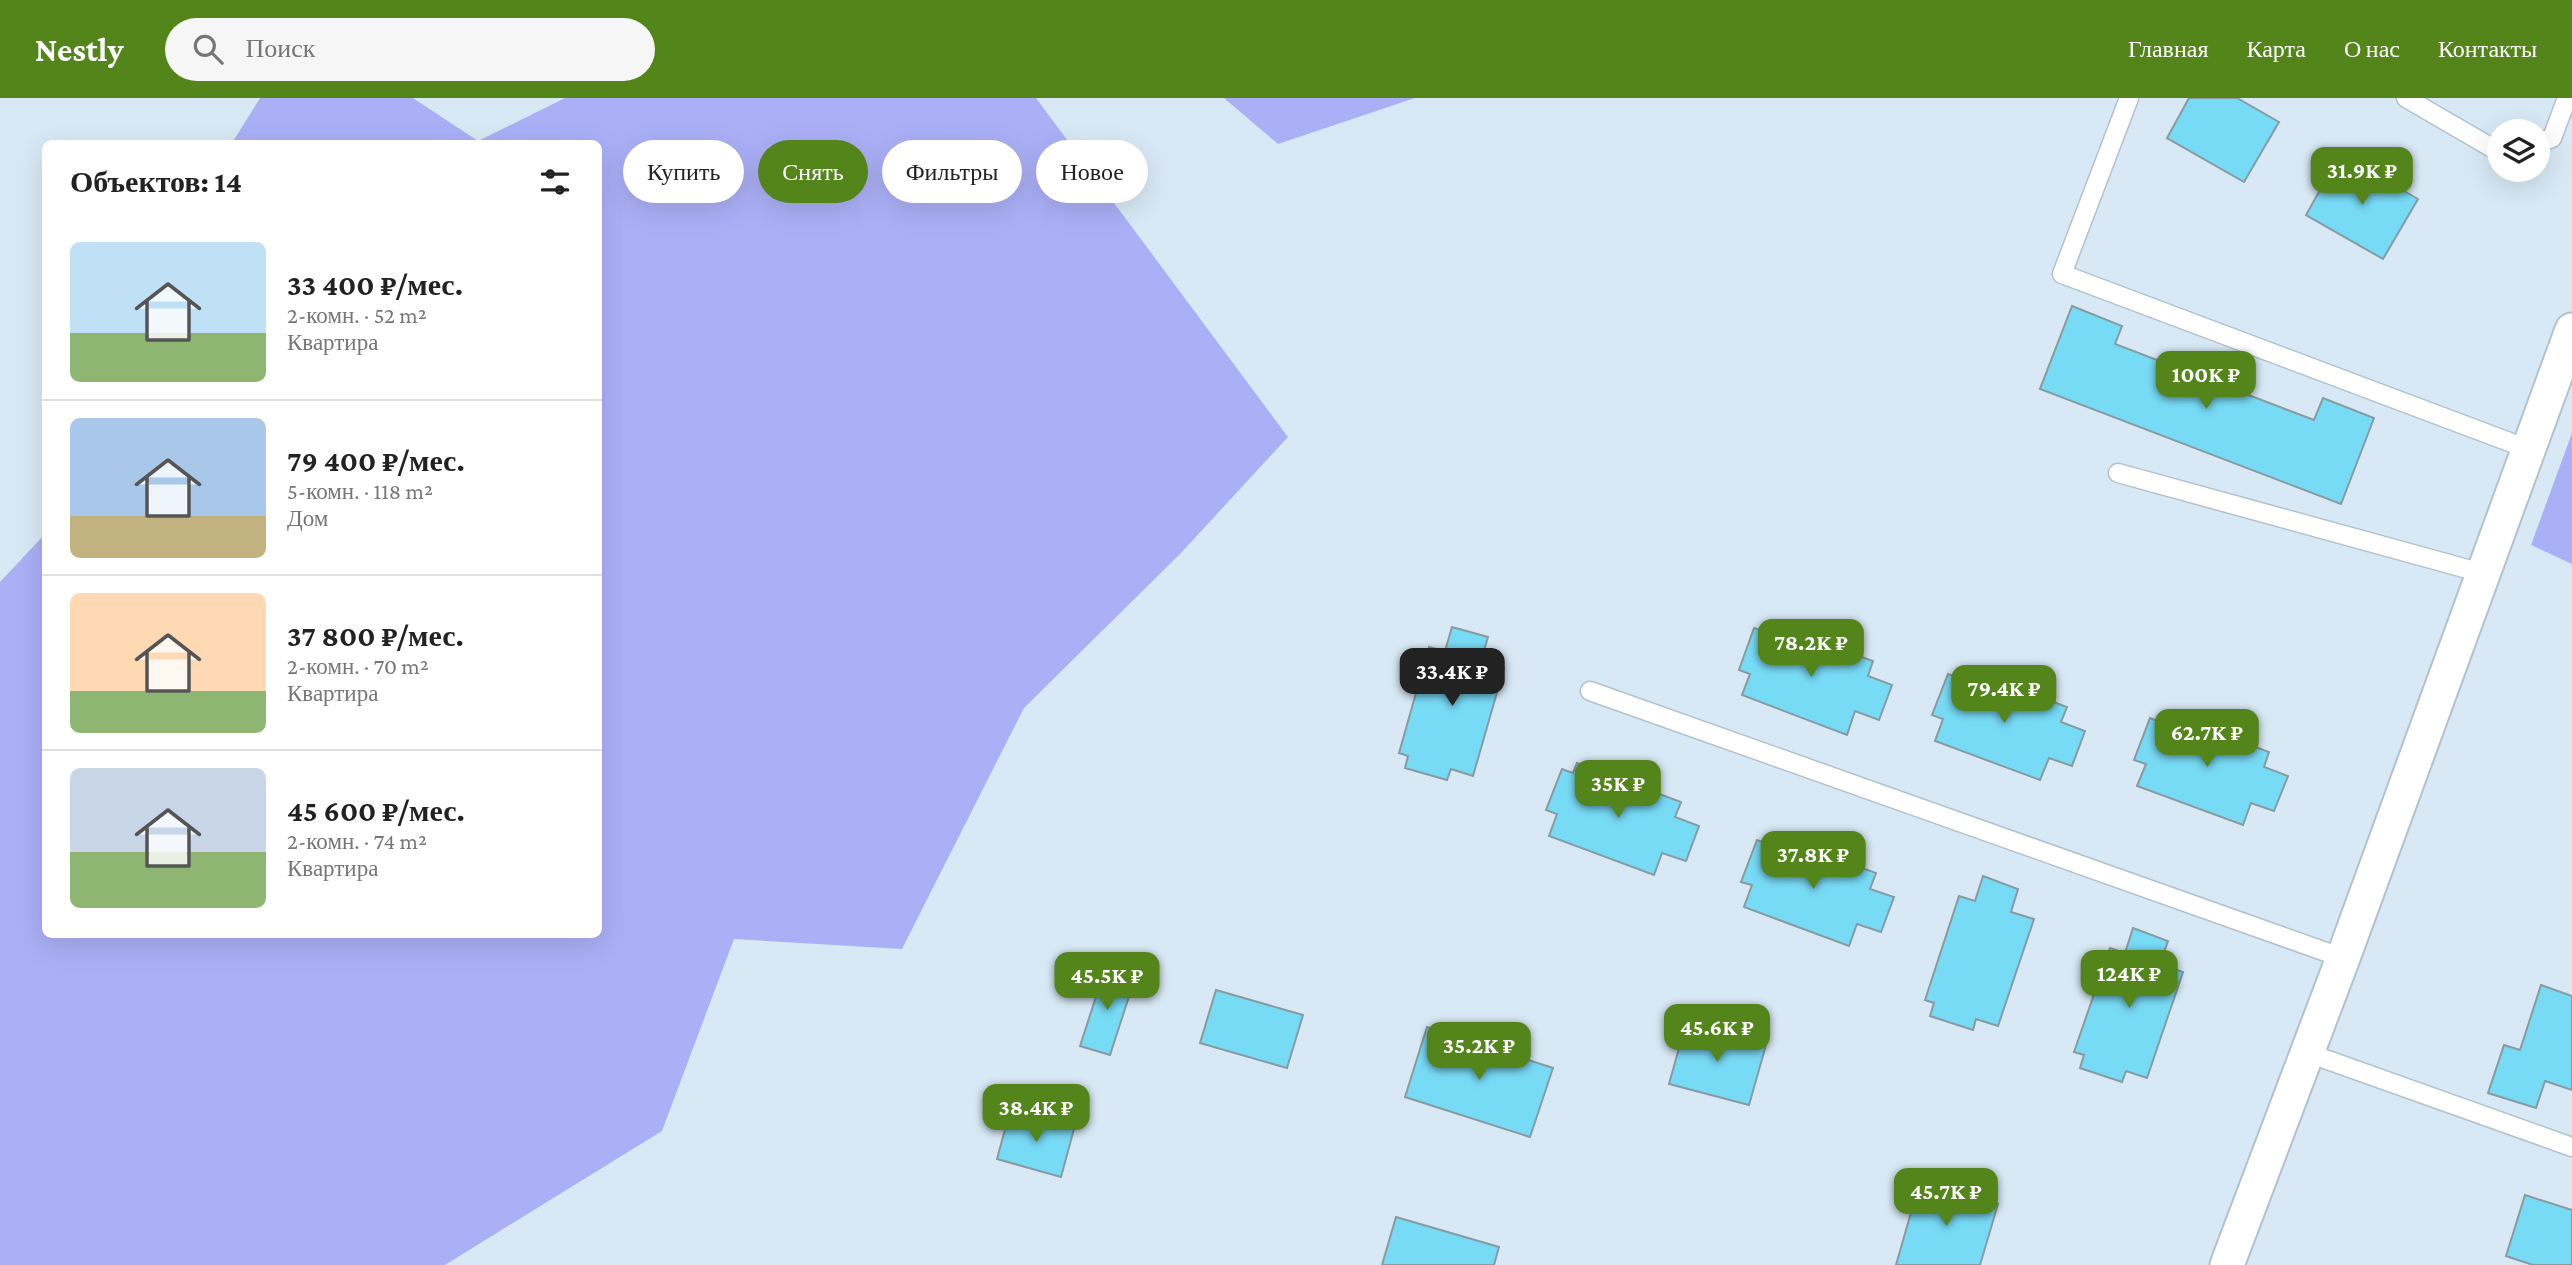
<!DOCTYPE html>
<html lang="ru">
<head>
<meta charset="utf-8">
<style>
	:root { --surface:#fff; --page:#f6f6f6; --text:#222; --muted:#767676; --line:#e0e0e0; --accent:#53851a }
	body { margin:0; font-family:"Crimson Pro",serif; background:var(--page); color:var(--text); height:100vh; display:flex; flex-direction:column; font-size:26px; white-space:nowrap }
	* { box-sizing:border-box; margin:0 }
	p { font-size:23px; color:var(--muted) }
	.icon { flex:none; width:38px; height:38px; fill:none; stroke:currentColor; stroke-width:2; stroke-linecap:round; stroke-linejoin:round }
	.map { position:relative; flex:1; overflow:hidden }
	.side { position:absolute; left:42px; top:42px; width:560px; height:798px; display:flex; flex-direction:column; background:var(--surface); border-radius:10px; box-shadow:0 7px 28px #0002 }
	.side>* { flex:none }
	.banner { position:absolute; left:623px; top:42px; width:665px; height:63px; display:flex; gap:14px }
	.controls { position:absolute; left:2487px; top:21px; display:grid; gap:14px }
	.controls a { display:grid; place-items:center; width:63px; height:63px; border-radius:50%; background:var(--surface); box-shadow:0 7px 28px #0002; font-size:35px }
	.price { position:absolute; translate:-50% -60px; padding:0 16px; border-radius:14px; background:var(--accent); color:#fff; font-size:23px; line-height:46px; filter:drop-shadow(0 2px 4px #0008) }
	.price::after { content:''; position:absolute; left:50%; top:42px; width:21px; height:16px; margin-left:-10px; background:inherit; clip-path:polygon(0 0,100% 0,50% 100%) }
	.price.current { background:#222; color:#fff }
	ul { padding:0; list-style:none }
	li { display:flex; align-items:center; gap:21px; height:175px; padding:0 28px }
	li+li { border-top:2px solid var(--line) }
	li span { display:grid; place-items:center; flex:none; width:196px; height:140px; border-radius:10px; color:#555 }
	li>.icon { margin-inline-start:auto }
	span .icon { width:84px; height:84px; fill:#fffc; stroke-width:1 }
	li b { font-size:30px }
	h2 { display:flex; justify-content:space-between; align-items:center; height:84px; padding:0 28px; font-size:30px }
	.chip { padding:0 24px; border-radius:32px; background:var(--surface); box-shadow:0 7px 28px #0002; font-size:24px; line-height:63px }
	.chip.current { background:var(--accent); color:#fff }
	header { display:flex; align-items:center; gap:42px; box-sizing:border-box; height:98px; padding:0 35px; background:var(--accent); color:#fff }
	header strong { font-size:33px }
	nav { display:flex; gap:38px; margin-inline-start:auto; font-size:24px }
	.search { width:490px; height:63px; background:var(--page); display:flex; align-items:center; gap:18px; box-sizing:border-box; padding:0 24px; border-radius:38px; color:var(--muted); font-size:26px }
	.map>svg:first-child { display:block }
	.forest { fill:#abaff6 }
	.building { fill:#78dbf6; stroke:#879ba1; stroke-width:2 }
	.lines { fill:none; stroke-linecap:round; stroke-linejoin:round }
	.service-casing { stroke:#b2c2cd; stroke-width:21 }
	.minor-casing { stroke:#b2c2cd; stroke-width:37 }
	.service { stroke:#fff; stroke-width:18 }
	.minor { stroke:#fff; stroke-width:33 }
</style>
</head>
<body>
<header>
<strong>Nestly</strong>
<div class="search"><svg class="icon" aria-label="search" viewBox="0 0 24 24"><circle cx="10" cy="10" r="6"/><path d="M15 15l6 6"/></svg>Поиск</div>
<nav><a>Главная</a><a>Карта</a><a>О нас</a><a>Контакты</a></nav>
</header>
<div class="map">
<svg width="2572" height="1167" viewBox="0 0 2572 1167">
	<rect width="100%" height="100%" fill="#d8e9f5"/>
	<g class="forest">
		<polygon points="260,0 413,0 478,43 565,0 1036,0 1288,339 1181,455 1024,610 902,851 734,841 662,1033 445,1167 0,1167 0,484 45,436 46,836 598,836 598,46 232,45"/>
		<polygon points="1224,0 1415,0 1278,46"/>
		<polygon points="2572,335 2572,466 2531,447"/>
	</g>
	<g class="building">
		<polygon points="2189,0 2237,0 2279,24 2244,84 2167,40"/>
		<polygon points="2340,56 2418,101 2383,161 2306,117"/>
		<polygon points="2072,208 2122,228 2115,246 2314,322 2323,300 2374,320 2341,406 2040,291"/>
		<polygon points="1770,525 1873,563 1868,578 1892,587 1879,622 1855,613 1847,637 1742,597 1750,576 1739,572 1754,530 1766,534"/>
		<polygon points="1452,529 1488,539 1481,563 1504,570 1473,678 1451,671 1447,682 1405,670 1408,658 1399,655 1429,549 1445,553"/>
		<polygon points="1963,570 2067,609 2061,624 2085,633 2072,668 2049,660 2040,682 1935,643 1943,621 1932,617 1948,576 1959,580"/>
		<polygon points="2166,615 2269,654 2264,669 2288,678 2274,713 2251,705 2243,727 2137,688 2146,666 2134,662 2150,620 2162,625"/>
		<polygon points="1577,665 1681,704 1675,719 1699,728 1686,763 1662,755 1654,777 1549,738 1557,716 1546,712 1562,671 1573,675"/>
		<polygon points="1772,737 1876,775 1870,791 1894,799 1881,834 1857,826 1849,848 1744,809 1752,787 1741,784 1757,742 1768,746"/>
		<polygon points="1983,778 2018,791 2011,814 2034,821 1998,928 1976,921 1973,932 1930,918 1934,905 1925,902 1959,798 1975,803"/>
		<polygon points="2133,830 2168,843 2160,866 2183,874 2147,980 2126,973 2122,984 2080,970 2084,957 2074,954 2110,850 2125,855"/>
		<polygon points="1105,871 1135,880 1110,957 1080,948"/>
		<polygon points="2541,887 2572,898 2572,992 2545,983 2536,1010 2488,995 2504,947 2520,952"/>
		<polygon points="1216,892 1303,917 1287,970 1200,945"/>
		<polygon points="1686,925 1766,947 1749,1007 1669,986"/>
		<polygon points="1427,929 1553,970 1530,1039 1405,999"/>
		<polygon points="1010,1013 1074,1031 1061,1079 997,1061"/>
		<polygon points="1920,1083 1998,1106 1980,1167 1896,1167"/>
		<polygon points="2525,1097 2572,1112 2572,1167 2533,1167 2506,1158"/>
		<polygon points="1396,1119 1499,1149 1494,1167 1382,1167"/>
	</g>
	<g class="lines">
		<g class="service-casing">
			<g id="service">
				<polyline points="2129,0 2062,176 2528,351"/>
				<polyline points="2406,0 2499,54"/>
				<polyline points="2538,45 2552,40 2567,0"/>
				<polyline points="2118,375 2482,475"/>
				<polyline points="1590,593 2343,860"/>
				<polyline points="2308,955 2572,1049"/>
			</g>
		</g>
		<g class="minor-casing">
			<polyline id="minor" points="2227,1167 2343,860 2572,232"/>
		</g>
		<use href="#service" class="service"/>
		<use href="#minor" class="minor"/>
	</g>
</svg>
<div class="controls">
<a><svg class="icon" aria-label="layers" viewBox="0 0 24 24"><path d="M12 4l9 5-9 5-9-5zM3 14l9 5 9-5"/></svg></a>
</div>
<b class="price" style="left:2362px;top:109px">31.9K ₽</b>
<b class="price" style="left:2206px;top:313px">100K ₽</b>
<b class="price" style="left:1811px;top:581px">78.2K ₽</b>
<b class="price current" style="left:1452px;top:610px">33.4K ₽</b>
<b class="price" style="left:2004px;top:627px">79.4K ₽</b>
<b class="price" style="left:2207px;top:671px">62.7K ₽</b>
<b class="price" style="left:1618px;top:722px">35K ₽</b>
<b class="price" style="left:1813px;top:793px">37.8K ₽</b>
<b class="price" style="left:2129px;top:912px">124K ₽</b>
<b class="price" style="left:1107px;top:914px">45.5K ₽</b>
<b class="price" style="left:1717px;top:966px">45.6K ₽</b>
<b class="price" style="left:1479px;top:984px">35.2K ₽</b>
<b class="price" style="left:1036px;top:1046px">38.4K ₽</b>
<b class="price" style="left:1946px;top:1130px">45.7K ₽</b>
<div class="banner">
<a class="chip">Купить</a>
<a class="chip current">Снять</a>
<a class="chip">Фильтры</a>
<a class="chip">Новое</a>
</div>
<section class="side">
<h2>Объектов: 14<svg class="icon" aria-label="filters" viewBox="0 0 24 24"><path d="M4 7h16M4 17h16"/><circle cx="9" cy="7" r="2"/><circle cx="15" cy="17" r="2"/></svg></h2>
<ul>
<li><span style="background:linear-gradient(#bfe0f5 65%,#8fb573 0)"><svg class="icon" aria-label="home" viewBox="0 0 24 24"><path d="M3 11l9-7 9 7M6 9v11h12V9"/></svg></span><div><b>33 400 ₽/мес.</b><p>2-комн. · 52 m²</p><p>Квартира</p></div></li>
<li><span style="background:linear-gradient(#a9c7e8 70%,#c2b280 0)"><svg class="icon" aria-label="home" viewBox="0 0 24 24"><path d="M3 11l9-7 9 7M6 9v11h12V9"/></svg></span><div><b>79 400 ₽/мес.</b><p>5-комн. · 118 m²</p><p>Дом</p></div></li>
<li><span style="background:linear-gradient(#ffd9b3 70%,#8fb573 0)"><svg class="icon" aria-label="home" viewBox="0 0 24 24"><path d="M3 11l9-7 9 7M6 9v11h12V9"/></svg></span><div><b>37 800 ₽/мес.</b><p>2-комн. · 70 m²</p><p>Квартира</p></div></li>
<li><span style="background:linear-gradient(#c9d6e8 60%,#8fb573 0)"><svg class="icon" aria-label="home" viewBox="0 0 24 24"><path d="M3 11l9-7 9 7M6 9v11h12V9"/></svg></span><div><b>45 600 ₽/мес.</b><p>2-комн. · 74 m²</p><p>Квартира</p></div></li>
</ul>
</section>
</div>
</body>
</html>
